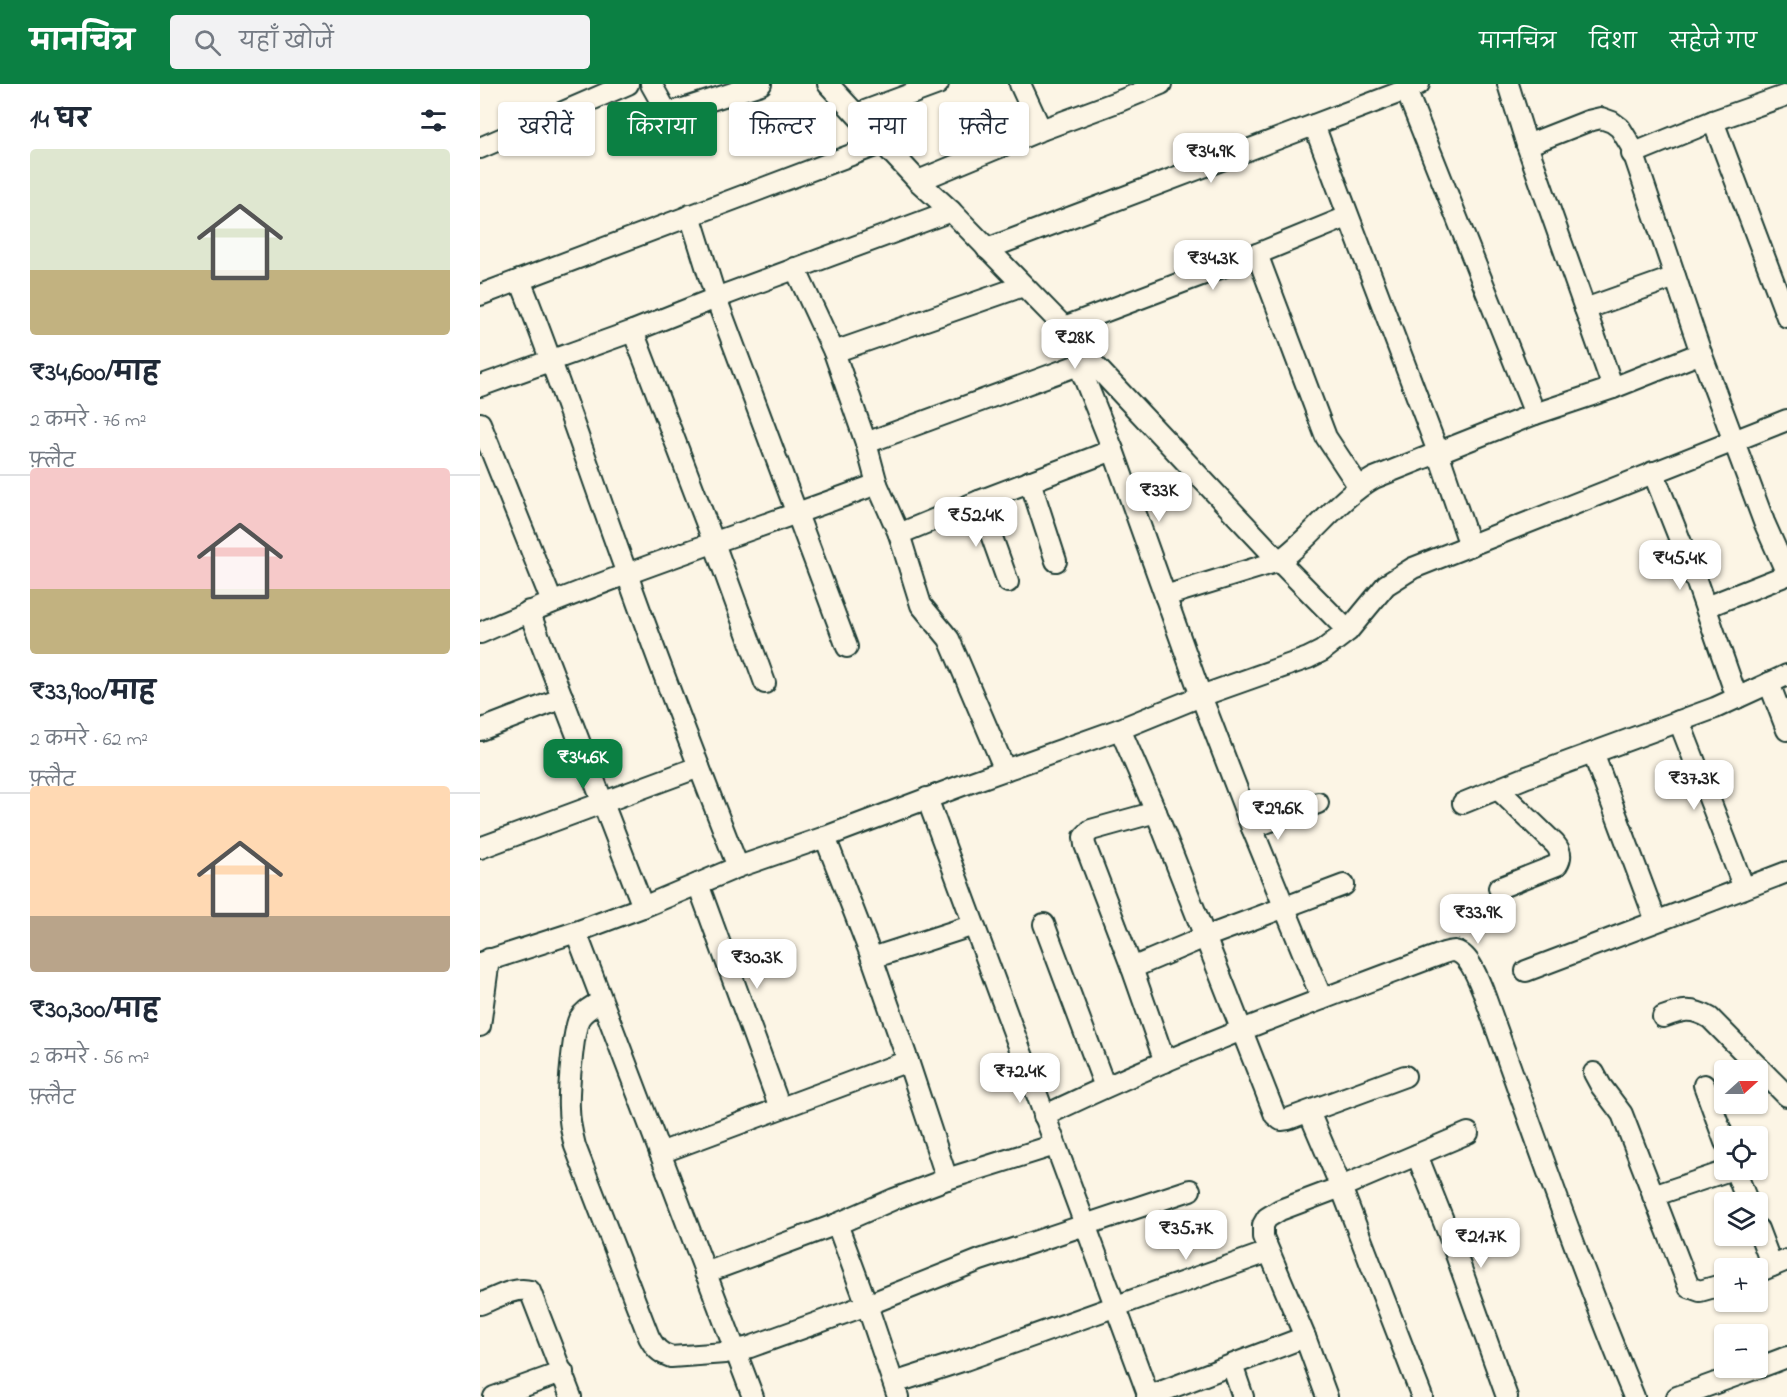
<!DOCTYPE html>
<html lang="hi">
<head>
<meta charset="utf-8">
<style>
	:root { --surface:#fff; --page:#f2f2f3; --text:#1f2937; --muted:#747a83; --line:#e0e1e3; --accent:#0b8043 }
	body { margin:0; font-family:"Indie Flower","Playpen Sans Deva",sans-serif; background:var(--page); color:var(--text); height:100vh; display:flex; flex-direction:column; font-size:22px; white-space:nowrap }
	* { box-sizing:border-box; margin:0 }
	p { font-size:20px; color:var(--muted) }
	.icon { flex:none; width:33px; height:33px; fill:none; stroke:currentColor; stroke-width:2; stroke-linecap:round; stroke-linejoin:round }
	.map { position:relative; flex:1; overflow:hidden }
	.details { display:flex; flex-direction:column; background:var(--surface); width:480px }
	.details>* { flex:none }
	.banner { position:absolute; left:18px; top:18px; width:570px; height:54px; display:flex; gap:12px }
	.needle { width:39px; rotate:69deg }
	.controls { position:absolute; left:1234px; top:976px; display:grid; gap:12px }
	.controls a { display:grid; place-items:center; width:54px; height:54px; border-radius:6px; background:var(--surface); box-shadow:0 2px 4px #0004; font-size:30px }
	.price { position:absolute; translate:-50% -51px; padding:0 14px; border-radius:12px; background:#fff; color:#222; font-size:20px; line-height:39px; filter:drop-shadow(0 2px 3px #0008) }
	.price::after { content:''; position:absolute; left:50%; top:36px; width:18px; height:14px; margin-left:-9px; background:inherit; clip-path:polygon(0 0,100% 0,50% 100%) }
	.price.active { background:var(--accent); color:#fff }
	ul { padding:0; list-style:none }
	li { display:grid; align-content:center; gap:12px; height:318px; padding:0 30px }
	li+li { border-top:2px solid var(--line) }
	li span { display:grid; place-items:center; height:186px; border-radius:6px; color:#555 }
	li>.icon { margin-inline-start:auto }
	span .icon { width:108px; height:108px; fill:#fffc; stroke-width:1 }
	li b { font-size:26px }
	h2 { display:flex; justify-content:space-between; align-items:center; height:72px; padding:0 30px; font-size:26px }
	.pill { padding:0 21px; border-radius:6px; background:var(--surface); box-shadow:0 2px 4px #0004; font-size:21px; line-height:54px }
	.pill.active { background:var(--accent); color:#fff }
	header { display:flex; align-items:center; gap:36px; box-sizing:border-box; height:84px; padding:0 30px; background:var(--accent); color:#fff }
	header strong { font-size:28px }
	nav { display:flex; gap:33px; margin-inline-start:auto; font-size:21px }
	.search { width:420px; height:54px; background:var(--page); display:flex; align-items:center; gap:15px; box-sizing:border-box; padding:0 21px; border-radius:6px; color:var(--muted); font-size:22px }
	main { display:flex; flex:1; min-height:0 }
	.map>svg:first-child { display:block }
	.lines { fill:none; stroke-linecap:round; stroke-linejoin:round }
	.minor-casing { stroke:#1f3d34; stroke-width:24 }
	.minor { stroke:#fcf5e5; stroke-width:20 }
</style>
</head>
<body>
<header>
<strong>मानचित्र</strong>
<div class="search"><svg class="icon" aria-label="search" viewBox="0 0 24 24"><circle cx="10" cy="10" r="6"/><path d="M15 15l6 6"/></svg>यहाँ खोजें</div>
<nav><a>मानचित्र</a><a>दिशा</a><a>सहेजे गए</a></nav>
</header>
<main>
<section class="details">
<h2>14 घर<svg class="icon" aria-label="filters" viewBox="0 0 24 24"><path d="M4 7h16M4 17h16"/><circle cx="9" cy="7" r="2"/><circle cx="15" cy="17" r="2"/></svg></h2>
<ul>
<li><span style="background:linear-gradient(#dfe7d0 65%,#c2b280 0)"><svg class="icon" aria-label="home" viewBox="0 0 24 24"><path d="M3 11l9-7 9 7M6 9v11h12V9"/></svg></span><div><b>₹34,600/माह</b><p>2 कमरे · 76 m²</p><p>फ़्लैट</p></div></li>
<li><span style="background:linear-gradient(#f6c9c9 65%,#c2b280 0)"><svg class="icon" aria-label="home" viewBox="0 0 24 24"><path d="M3 11l9-7 9 7M6 9v11h12V9"/></svg></span><div><b>₹33,900/माह</b><p>2 कमरे · 62 m²</p><p>फ़्लैट</p></div></li>
<li><span style="background:linear-gradient(#ffd9b3 70%,#b9a48a 0)"><svg class="icon" aria-label="home" viewBox="0 0 24 24"><path d="M3 11l9-7 9 7M6 9v11h12V9"/></svg></span><div><b>₹30,300/माह</b><p>2 कमरे · 56 m²</p><p>फ़्लैट</p></div></li>
</ul>
</section>
<div class="map">
<svg width="1307" height="1313" viewBox="0 0 1307 1313">
	<rect width="100%" height="100%" fill="#fcf5e5"/>
	<filter id="ink" filterUnits="userSpaceOnUse"><feTurbulence type="fractalNoise" baseFrequency=".0167" numOctaves="2"/><feDisplacementMap in="SourceGraphic" scale="12" xChannelSelector="R" yChannelSelector="G"/><feConvolveMatrix kernelMatrix="1 2 1 2 8 2 1 2 1" color-interpolation-filters="sRGB"/></filter>
	<g filter="url(#ink)">
		<g class="lines">
			<g class="minor-casing">
				<g id="minor">
					<polyline points="171,0 185,25 189,28 203,25 281,0"/>
					<polyline points="348,0 438,97 471,127 584,243 611,277 799,477 868,547"/>
					<polyline points="540,0 561,46"/>
					<polyline points="1028,0 1047,61 1133,304"/>
					<polyline points="926,6 1055,330"/>
					<polyline points="377,30 458,0"/>
					<polyline points="1233,37 1307,233"/>
					<polyline points="834,41 958,368 990,462"/>
					<polyline points="1047,61 1108,37 1121,34 1132,38 1140,44 1151,62 1221,269 1284,438 1307,490"/>
					<polyline points="0,64 148,0"/>
					<polyline points="1152,70 1233,37 1307,11"/>
					<polyline points="438,97 561,46 642,16 681,0"/>
					<polyline points="210,131 236,214 367,563"/>
					<polyline points="507,165 926,6 939,0"/>
					<polyline points="777,170 846,353 879,403"/>
					<polyline points="315,184 354,268 386,359 397,400 419,450 441,521 469,555 525,686"/>
					<path d="M 40,196 C 79,293 111,392 147,490 C 182,589 220,686 258,783"/>
					<polyline points="0,211 403,59"/>
					<polyline points="1105,225 1195,193"/>
					<polyline points="584,243 777,170 867,133"/>
					<polyline points="153,247 234,459 285,599"/>
					<polyline points="354,268 543,202"/>
					<polyline points="599,281 633,366 721,612 772,744 842,915"/>
					<polyline points="0,302 153,247 236,214 471,127"/>
					<polyline points="0,339 72,518"/>
					<polyline points="386,359 609,277"/>
					<polyline points="1173,388 1217,499 1257,614"/>
					<polyline points="550,397 576,477"/>
					<polyline points="499,417 528,498"/>
					<polyline points="419,450 499,417 633,366"/>
					<path d="M 685,512 L 799,477 C 833,453 857,415 894,394 L 1055,330 L 1133,304 L 1221,269"/>
					<polyline points="1226,523 1307,491"/>
					<polyline points="49,527 163,823"/>
					<path d="M 0,549 C 129,492 265,449 397,400"/>
					<polyline points="1289,599 1307,646"/>
					<polyline points="1199,637 1264,804"/>
					<polyline points="640,645 676,728 795,1031 801,1036 808,1035 925,992"/>
					<polyline points="0,646 83,614"/>
					<polyline points="1113,669 1176,837"/>
					<path d="M 1018,705 L 1075,760 C 1081,767 1082,773 1077,781 L 1019,804"/>
					<polyline points="447,714 669,1313"/>
					<polyline points="983,719 1047,693 1235,624 1307,591"/>
					<polyline points="676,728 611,746 604,753 605,761 652,884 685,978"/>
					<polyline points="772,744 838,719"/>
					<polyline points="345,753 392,874 428,977 467,1095"/>
					<polyline points="0,764 219,683"/>
					<polyline points="218,800 300,1024"/>
					<polyline points="564,840 625,1003"/>
					<polyline points="96,848 273,1313"/>
					<polyline points="392,874 494,841"/>
					<polyline points="0,879 96,848 163,823 258,783 345,753 483,701 640,645 721,612 828,574 842,567 868,547 906,501 933,484 1307,336"/>
					<polyline points="652,884 725,853 864,801"/>
					<polyline points="1046,887 1307,788"/>
					<path d="M 121,917 C 114,922 104,926 99,935 C 93,948 88,1008 89,1024 C 89,1037 92,1050 95,1062 L 169,1253 C 175,1264 179,1269 191,1273 L 245,1269 L 270,1263 L 387,1221 L 500,1176 L 710,1106"/>
					<path d="M 1183,933 C 1202,926 1211,923 1230,934 L 1307,1012"/>
					<polyline points="0,942 9,875"/>
					<polyline points="1114,989 1121,1002 1142,1030 1209,1203 1220,1207 1245,1200"/>
					<polyline points="1224,1001 1245,1058"/>
					<polyline points="829,1028 861,1103 942,1313"/>
					<path d="M 564,1032 C 694,969 829,920 964,869 C 967,868 971,867 974,867 C 989,869 998,895 1003,907 C 1052,1043 1099,1180 1154,1313"/>
					<polyline points="180,1069 428,977"/>
					<polyline points="937,1071 969,1151 1027,1313"/>
					<polyline points="1255,1086 1268,1119"/>
					<polyline points="1173,1112 1250,1086"/>
					<polyline points="357,1140 387,1221 418,1313"/>
					<polyline points="1278,1145 1292,1182"/>
					<polyline points="1278,1188 1307,1176"/>
					<polyline points="225,1189 357,1140 414,1115 467,1095 575,1061"/>
					<path d="M 0,1220 C 14,1215 35,1202 50,1207 L 91,1313"/>
					<polyline points="752,1281 763,1313"/>
					<polyline points="1278,1284 1307,1273"/>
					<polyline points="414,1299 485,1276 788,1168"/>
					<polyline points="14,1313 83,1288"/>
					<polyline points="667,1313 825,1253"/>
					<polyline points="847,1313 825,1253 783,1153 783,1141 787,1134 800,1126 861,1103 988,1049"/>
					<polyline points="1197,1313 1277,1284"/>
				</g>
			</g>
			<use href="#minor" class="minor"/>
		</g>
	</g>
</svg>
<div class="controls">
<a><svg class="needle" viewBox="-14 -14 28 28"><path d="M0-13l5 13h-10z" fill="#e53935"/><path d="M0 13l5-13h-10z" fill="#747a83"/></svg></a>
<a><svg class="icon" aria-label="locate" viewBox="0 0 24 24"><circle cx="12" cy="12" r="6"/><path d="M12 2v4M12 18v4M2 12h4M18 12h4"/></svg></a>
<a><svg class="icon" aria-label="layers" viewBox="0 0 24 24"><path d="M12 4l9 5-9 5-9-5zM3 14l9 5 9-5"/></svg></a>
<a>+</a>
<a>−</a>
</div>
<b class="price" style="left:731px;top:100px">₹34.9K</b>
<b class="price" style="left:733px;top:207px">₹34.3K</b>
<b class="price" style="left:595px;top:286px">₹28K</b>
<b class="price" style="left:679px;top:439px">₹33K</b>
<b class="price" style="left:496px;top:464px">₹52.4K</b>
<b class="price" style="left:1200px;top:507px">₹45.4K</b>
<b class="price active" style="left:103px;top:706px">₹34.6K</b>
<b class="price" style="left:1214px;top:727px">₹37.3K</b>
<b class="price" style="left:798px;top:757px">₹29.6K</b>
<b class="price" style="left:998px;top:861px">₹33.9K</b>
<b class="price" style="left:277px;top:906px">₹30.3K</b>
<b class="price" style="left:540px;top:1020px">₹72.4K</b>
<b class="price" style="left:706px;top:1177px">₹35.7K</b>
<b class="price" style="left:1001px;top:1185px">₹21.7K</b>
<div class="banner">
<a class="pill">खरीदें</a>
<a class="pill active">किराया</a>
<a class="pill">फ़िल्टर</a>
<a class="pill">नया</a>
<a class="pill">फ़्लैट</a>
</div>
</div>
</main>
</body>
</html>
